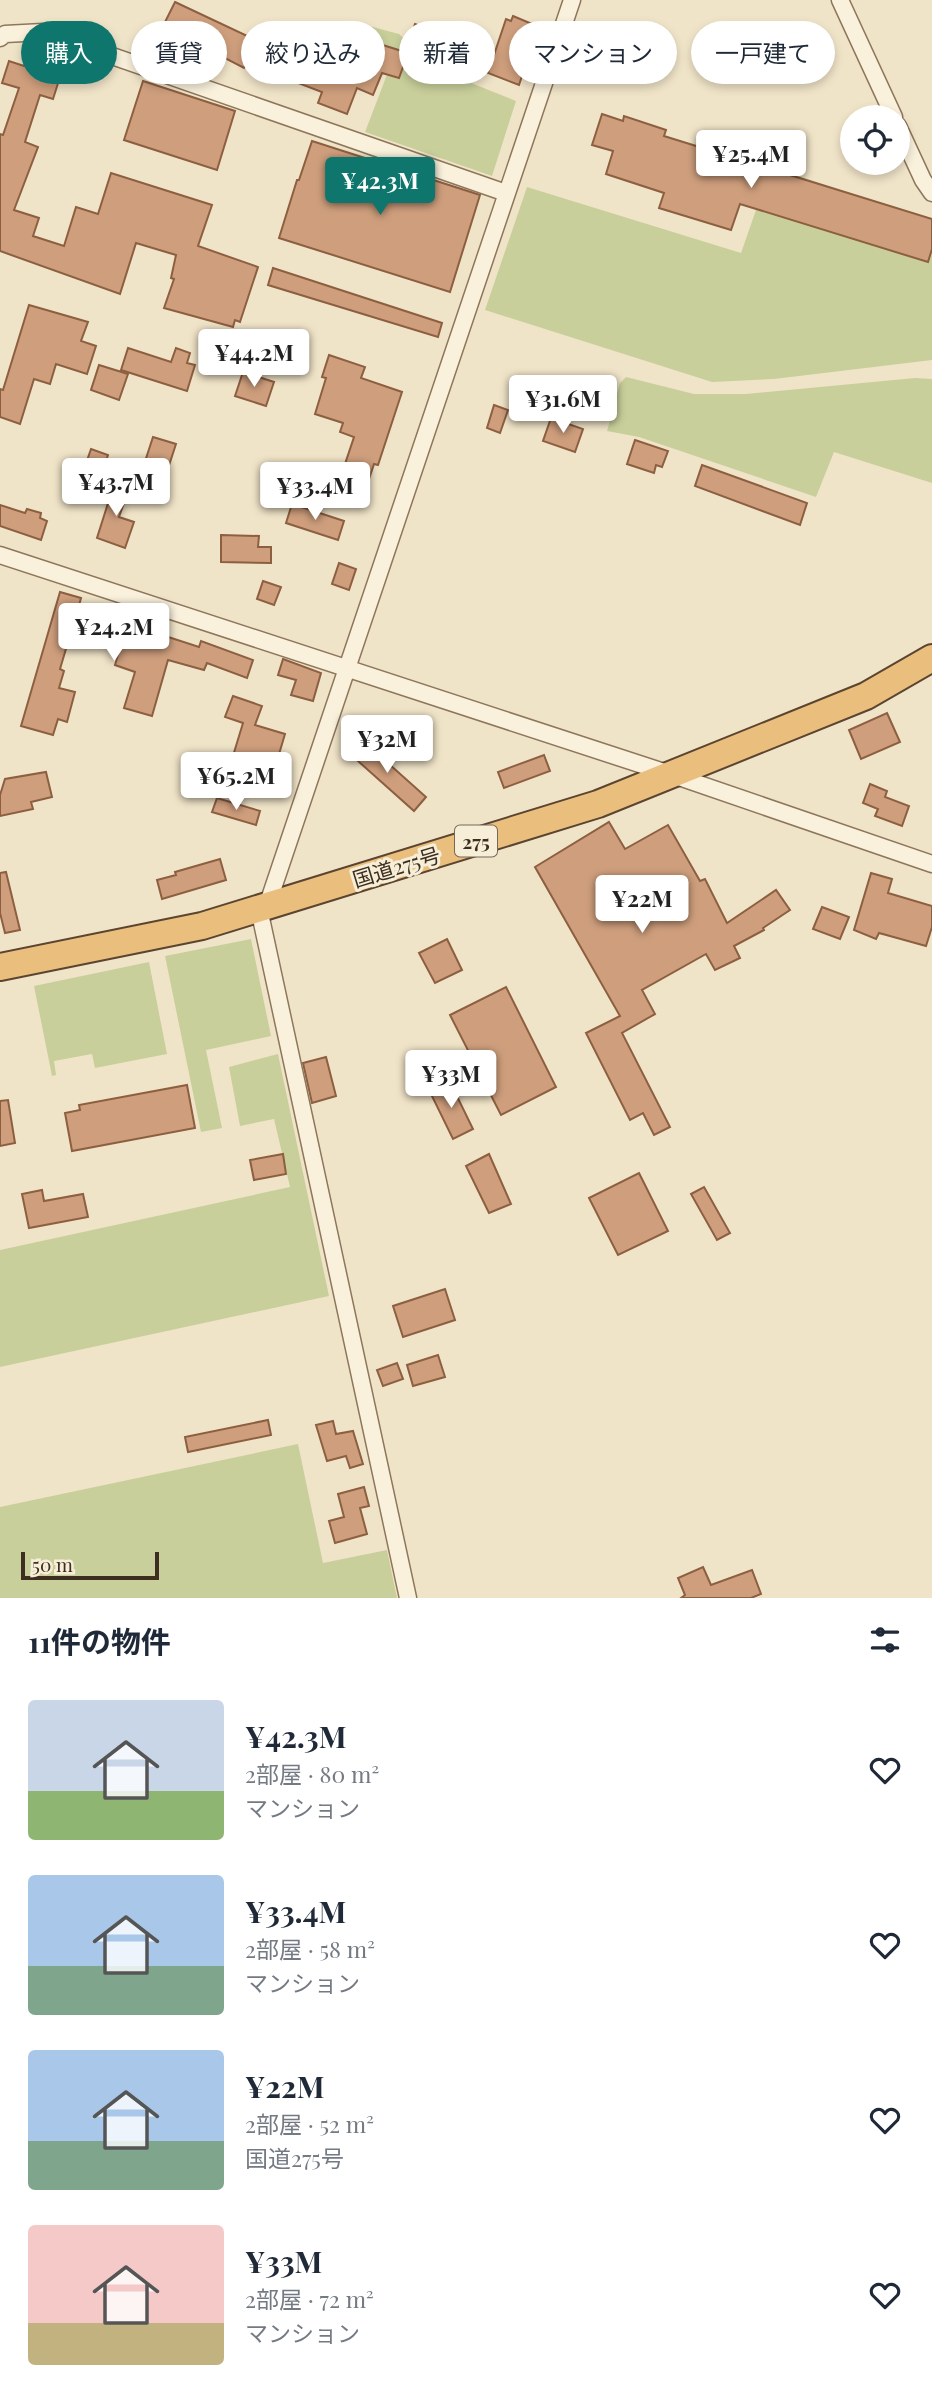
<!DOCTYPE html>
<html lang="ja">
<head>
<meta charset="utf-8">
<style>
	:root { --surface:#fff; --page:#f2f2f3; --text:#1f2937; --muted:#747a83; --accent:#0f766e }
	body { margin:0; font-family:"Playfair Display","Noto Sans JP",serif; background:var(--page); color:var(--text); height:100vh; display:flex; flex-direction:column; font-size:26px; white-space:nowrap }
	* { box-sizing:border-box; margin:0 }
	p { font-size:23px; color:var(--muted) }
	.icon { flex:none; width:38px; height:38px; fill:none; stroke:currentColor; stroke-width:2; stroke-linecap:round; stroke-linejoin:round }
	.map { position:relative; height:1598px; overflow:hidden }
	.sheet { display:flex; flex-direction:column; background:var(--surface); flex:1 }
	.sheet>* { flex:none }
	.banner { position:absolute; left:21px; top:21px; width:891px; height:63px; display:flex; gap:14px }
	.controls { position:absolute; left:840px; top:105px; display:grid; gap:14px }
	.controls a { display:grid; place-items:center; width:70px; height:70px; border-radius:50%; background:var(--surface); box-shadow:0 4px 10px #0003; font-size:35px }
	.scale { position:absolute; left:21px; bottom:18px; width:138px; box-sizing:border-box; padding-left:7px; border:4px solid #3d2e20; border-top:0; font-size:19px; line-height:24px; white-space:nowrap; color:#3d2e20; -webkit-text-stroke:5px #f7eed8; paint-order:stroke }
	.price { position:absolute; translate:-50% -60px; padding:0 16px; border-radius:7px; background:#fff; color:#222; font-size:23px; line-height:46px; filter:drop-shadow(0 2px 4px #0008) }
	.price::after { content:''; position:absolute; left:50%; top:42px; width:21px; height:16px; margin-left:-10px; background:inherit; clip-path:polygon(0 0,100% 0,50% 100%) }
	.price.active { background:var(--accent); color:#fff }
	ul { padding:0; list-style:none }
	li { display:flex; align-items:center; gap:21px; height:175px; padding:0 28px }
	li span { display:grid; place-items:center; flex:none; width:196px; height:140px; border-radius:7px; color:#555 }
	li>.icon { margin-inline-start:auto }
	span .icon { width:84px; height:84px; fill:#fffc; stroke-width:1 }
	li b { font-size:30px }
	h2 { display:flex; justify-content:space-between; align-items:center; height:84px; padding:0 28px; font-size:30px }
	.chip { padding:0 24px; border-radius:32px; background:var(--surface); box-shadow:0 4px 10px #0003; font-size:24px; line-height:63px }
	.chip.active { background:var(--accent); color:#fff }
	.map>svg:first-child { display:block }
	.green { fill:#c9cf9b }
	.building { fill:#cf9f7d; stroke:#8d5f41; stroke-width:2 }
	.lines { fill:none; stroke-linecap:round; stroke-linejoin:round }
	.minor-casing { stroke:#8d765c; stroke-width:19 }
	.trunk-casing { stroke:#5b4430; stroke-width:30 }
	.minor { stroke:#faf1dc; stroke-width:16 }
	.trunk { stroke:#eabe7c; stroke-width:26 }
	.labels { text-anchor:middle; dominant-baseline:central; stroke-width:6; stroke-linejoin:round; paint-order:stroke }
	.shield { fill:#f7eed8; stroke:#756857; stroke-width:2 }
	.shield-label { font-size:19px; font-weight:bold; fill:#3d2e20 }
	.street-label { font-size:21px; fill:#3d2e20; stroke:#f7eed8 }
</style>
</head>
<body>
<div class="map">
<svg width="932" height="1598" viewBox="0 0 932 1598">
	<rect width="100%" height="100%" fill="#f0e4c8"/>
	<g class="green">
		<polygon points="358,23 399,34 421,55 456,77 516,101 492,176 365,132 388,72 343,56"/>
		<polygon points="771,167 932,220 932,360 774,379 712,382 485,310 527,187 741,253"/>
		<polygon points="626,377 694,394 746,394 915,378 932,379 932,483 834,452 816,497 639,437 607,431 620,383"/>
		<polygon points="251,939 271,1036 206,1050 222,1128 201,1132 165,956"/>
		<polygon points="149,962 167,1054 95,1068 92,1054 54,1061 56,1075 52,1076 34,986"/>
		<polygon points="278,1054 329,1296 0,1367 0,1250 290,1187 274,1119 240,1126 229,1067"/>
		<polygon points="298,1444 323,1563 387,1550 397,1598 0,1598 0,1507"/>
	</g>
	<g class="building">
		<polygon points="175,2 258,41 244,68 163,26"/>
		<polygon points="513,16 537,26 524,60 527,61 519,85 488,73 506,19 511,21"/>
		<polygon points="415,24 444,36 437,51 409,40"/>
		<polygon points="370,41 408,53 399,78 382,73 373,95 357,88 347,114 318,103 322,92 285,78 295,54 312,61 316,52 360,69"/>
		<polygon points="31,45 53,52 46,73 60,77 53,99 40,95 25,142 38,147 14,210 39,218 33,236 64,246 76,207 98,214 111,173 212,205 198,246 258,267 240,322 235,320 233,327 164,308 174,279 171,278 176,255 136,243 120,294 0,251 0,134 3,135 19,88 2,83 9,61 24,66"/>
		<polygon points="143,81 235,111 217,170 124,140"/>
		<polygon points="602,114 623,121 624,116 666,130 664,136 932,219 932,249 928,262 740,204 731,230 659,208 664,193 606,174 613,151 592,145"/>
		<polygon points="312,141 480,195 450,292 279,238 297,180 299,180"/>
		<polygon points="273,268 442,323 438,337 268,285"/>
		<polygon points="29,305 88,322 81,341 96,346 87,374 56,364 50,384 34,379 20,424 0,417 0,389 3,390"/>
		<polygon points="128,348 171,362 176,348 190,353 187,363 195,365 187,391 121,370"/>
		<polygon points="329,355 365,367 361,378 402,392 378,465 374,464 368,482 342,473 354,437 340,432 343,423 315,414 326,378 322,377"/>
		<polygon points="99,365 128,374 119,400 91,390"/>
		<polygon points="243,372 274,382 266,406 235,396"/>
		<polygon points="494,405 508,410 500,433 487,428"/>
		<polygon points="551,418 583,429 575,452 543,441"/>
		<polygon points="153,437 176,444 158,499 135,492"/>
		<polygon points="635,440 668,451 662,467 656,465 654,473 627,464"/>
		<polygon points="91,449 108,455 98,484 81,478"/>
		<polygon points="702,465 807,503 800,525 695,486"/>
		<polygon points="115,481 130,486 119,517 134,522 125,548 97,538"/>
		<polygon points="292,504 344,521 338,540 286,523"/>
		<polygon points="0,505 25,513 27,509 41,513 40,518 47,521 41,540 0,526"/>
		<polygon points="221,535 259,536 258,547 271,547 271,563 221,562"/>
		<polygon points="339,563 356,569 349,590 332,584"/>
		<polygon points="263,581 281,587 274,605 257,599"/>
		<polygon points="60,592 81,598 77,613 112,623 113,619 199,647 201,641 253,660 247,678 207,663 204,670 168,660 152,716 124,708 135,672 115,665 120,648 71,632 60,669 64,671 59,688 75,692 67,722 58,719 53,735 21,726"/>
		<polygon points="283,659 321,673 313,701 291,695 296,680 278,675"/>
		<polygon points="233,696 262,706 255,725 285,734 274,771 263,767 259,778 229,769 243,723 225,717"/>
		<polygon points="887,713 900,742 861,759 849,730"/>
		<polygon points="361,739 426,797 414,811 349,753"/>
		<polygon points="544,755 550,771 504,788 498,772"/>
		<polygon points="46,772 52,797 31,802 33,809 0,816 0,795 5,779"/>
		<polygon points="870,784 887,791 885,797 909,806 902,826 875,816 878,809 863,803"/>
		<polygon points="217,798 260,811 256,825 212,812"/>
		<polygon points="609,822 625,849 668,825 700,881 705,879 727,923 776,890 790,910 763,928 764,930 734,946 740,958 715,970 706,954 642,990 655,1014 622,1033 670,1127 654,1135 643,1113 630,1120 586,1033 620,1016 535,867"/>
		<polygon points="220,859 226,880 162,899 157,880 176,875 175,872"/>
		<polygon points="6,872 20,930 5,933 0,913 0,873"/>
		<polygon points="871,873 892,879 888,893 932,906 932,927 926,946 879,933 876,939 854,930"/>
		<polygon points="822,907 849,917 840,939 813,929"/>
		<polygon points="447,939 462,970 435,983 419,953"/>
		<polygon points="506,987 556,1087 501,1115 450,1015"/>
		<polygon points="326,1057 336,1096 312,1103 303,1063"/>
		<polygon points="450,1082 473,1129 453,1139 430,1092"/>
		<polygon points="187,1085 195,1128 72,1151 65,1113 80,1110 79,1105"/>
		<polygon points="8,1100 15,1143 0,1146 0,1101"/>
		<polygon points="283,1154 286,1174 254,1180 250,1160"/>
		<polygon points="489,1154 511,1204 489,1213 466,1166"/>
		<polygon points="639,1173 668,1231 618,1255 589,1198"/>
		<polygon points="704,1187 730,1233 717,1240 691,1194"/>
		<polygon points="42,1190 44,1201 83,1194 88,1217 29,1228 22,1194"/>
		<polygon points="445,1289 455,1320 403,1337 393,1306"/>
		<polygon points="438,1355 445,1377 413,1386 407,1365"/>
		<polygon points="397,1363 403,1379 383,1386 377,1370"/>
		<polygon points="268,1420 271,1435 188,1452 185,1437"/>
		<polygon points="333,1421 336,1434 353,1431 363,1464 350,1468 346,1456 327,1461 316,1425"/>
		<polygon points="364,1487 369,1506 360,1508 367,1534 335,1543 329,1521 344,1517 338,1494"/>
		<polygon points="703,1567 711,1585 752,1570 761,1594 751,1598 681,1598 685,1595 678,1578"/>
	</g>
	<g class="lines">
		<g class="minor-casing">
			<g id="minor">
				<polyline points="840,0 894,117"/>
				<polyline points="0,38 5,34 43,32 506,193"/>
				<polyline points="898,126 923,180 932,193"/>
				<polyline points="0,555 670,774 932,864"/>
				<polyline points="267,906 572,0"/>
				<polyline points="259,909 408,1598"/>
			</g>
		</g>
		<g class="trunk-casing">
			<polyline id="trunk" points="0,967 202,926 598,804 866,696 932,658"/>
		</g>
		<use href="#minor" class="minor"/>
		<use href="#trunk" class="trunk"/>
	</g>
	<g class="labels">
		<rect class="shield" x="455" y="825.5" width="42" height="31" rx="5"/>
		<g class="shield-label">
			<text x="476" y="841">275</text>
		</g>
		<g class="street-label">
			<text transform="translate(396 866) rotate(-17)">国道275号</text>
		</g>
	</g>
</svg>
<div class="controls">
<a><svg class="icon" aria-label="locate" viewBox="0 0 24 24"><circle cx="12" cy="12" r="6"/><path d="M12 2v4M12 18v4M2 12h4M18 12h4"/></svg></a>
</div>
<div class="scale">50 m</div>
<b class="price" style="left:751px;top:190px">¥25.4M</b>
<b class="price active" style="left:380px;top:217px">¥42.3M</b>
<b class="price" style="left:254px;top:389px">¥44.2M</b>
<b class="price" style="left:563px;top:435px">¥31.6M</b>
<b class="price" style="left:116px;top:518px">¥43.7M</b>
<b class="price" style="left:315px;top:522px">¥33.4M</b>
<b class="price" style="left:114px;top:663px">¥24.2M</b>
<b class="price" style="left:387px;top:775px">¥32M</b>
<b class="price" style="left:236px;top:812px">¥65.2M</b>
<b class="price" style="left:642px;top:935px">¥22M</b>
<b class="price" style="left:451px;top:1110px">¥33M</b>
<div class="banner">
<a class="chip active">購入</a>
<a class="chip">賃貸</a>
<a class="chip">絞り込み</a>
<a class="chip">新着</a>
<a class="chip">マンション</a>
<a class="chip">一戸建て</a>
</div>
</div>
<section class="sheet">
<h2>11件の物件<svg class="icon" aria-label="filters" viewBox="0 0 24 24"><path d="M4 7h16M4 17h16"/><circle cx="9" cy="7" r="2"/><circle cx="15" cy="17" r="2"/></svg></h2>
<ul>
<li><span style="background:linear-gradient(#c9d6e8 65%,#8fb573 0)"><svg class="icon" aria-label="home" viewBox="0 0 24 24"><path d="M3 11l9-7 9 7M6 9v11h12V9"/></svg></span><div><b>¥42.3M</b><p>2部屋 · 80 m²</p><p>マンション</p></div><svg class="icon" aria-label="heart" viewBox="0 0 24 24"><path d="M12 20l-8-8c-3-5 5-10 8-4 3-6 11-1 8 4z"/></svg></li>
<li><span style="background:linear-gradient(#a9c7e8 65%,#7fa58c 0)"><svg class="icon" aria-label="home" viewBox="0 0 24 24"><path d="M3 11l9-7 9 7M6 9v11h12V9"/></svg></span><div><b>¥33.4M</b><p>2部屋 · 58 m²</p><p>マンション</p></div><svg class="icon" aria-label="heart" viewBox="0 0 24 24"><path d="M12 20l-8-8c-3-5 5-10 8-4 3-6 11-1 8 4z"/></svg></li>
<li><span style="background:linear-gradient(#a9c7e8 65%,#7fa58c 0)"><svg class="icon" aria-label="home" viewBox="0 0 24 24"><path d="M3 11l9-7 9 7M6 9v11h12V9"/></svg></span><div><b>¥22M</b><p>2部屋 · 52 m²</p><p>国道275号</p></div><svg class="icon" aria-label="heart" viewBox="0 0 24 24"><path d="M12 20l-8-8c-3-5 5-10 8-4 3-6 11-1 8 4z"/></svg></li>
<li><span style="background:linear-gradient(#f6c9c9 70%,#c2b280 0)"><svg class="icon" aria-label="home" viewBox="0 0 24 24"><path d="M3 11l9-7 9 7M6 9v11h12V9"/></svg></span><div><b>¥33M</b><p>2部屋 · 72 m²</p><p>マンション</p></div><svg class="icon" aria-label="heart" viewBox="0 0 24 24"><path d="M12 20l-8-8c-3-5 5-10 8-4 3-6 11-1 8 4z"/></svg></li>
</ul>
</section>
</body>
</html>
